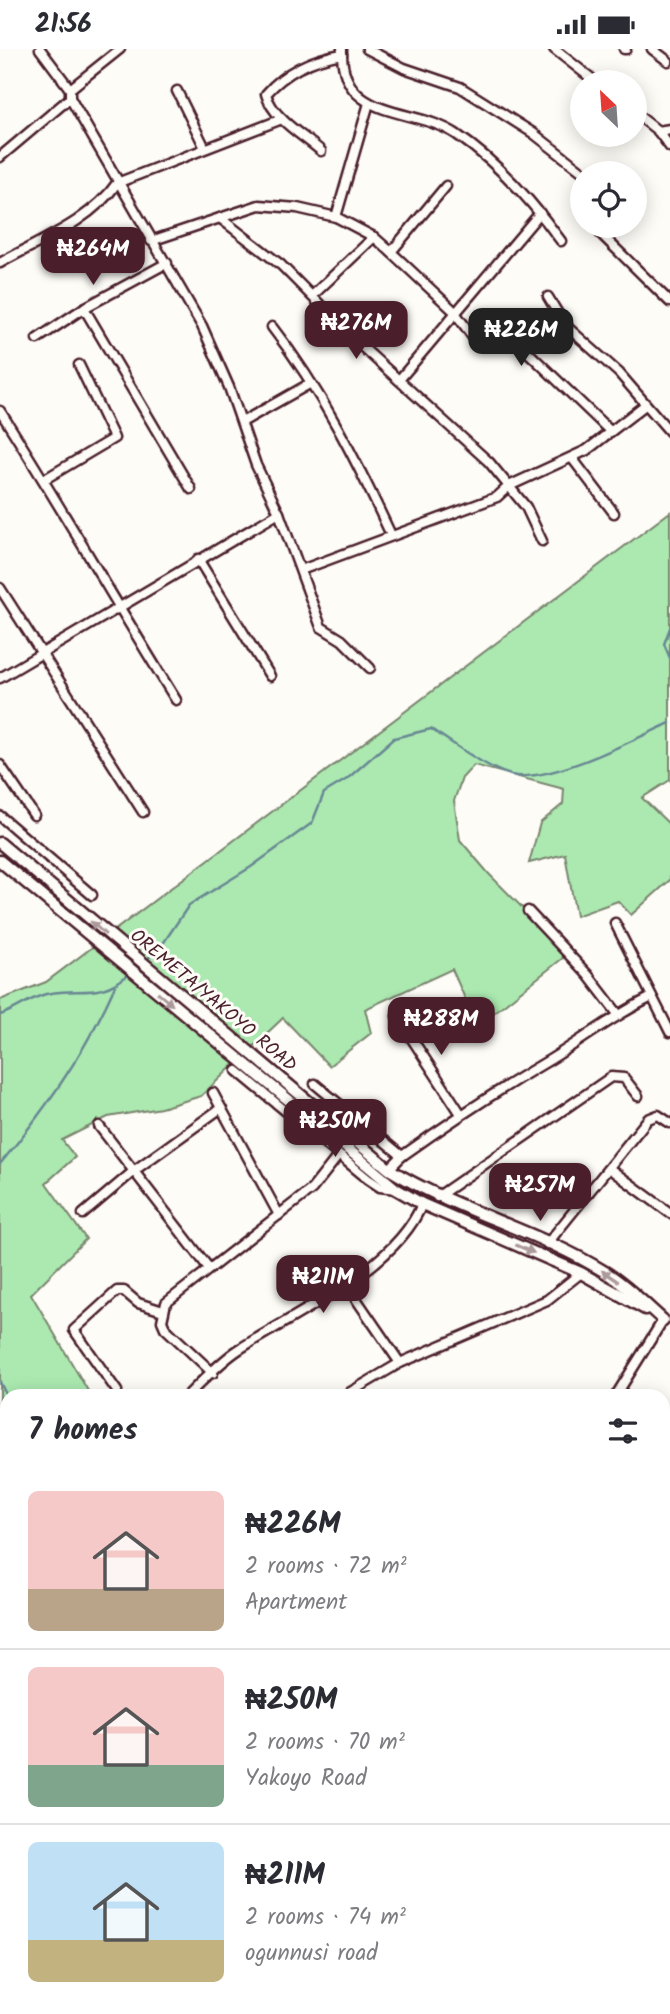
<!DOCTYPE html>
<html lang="en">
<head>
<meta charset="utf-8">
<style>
	:root { --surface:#fff; --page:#f2f2f3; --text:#2b2b33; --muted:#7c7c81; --line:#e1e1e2; --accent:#4a1f2b }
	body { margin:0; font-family:Kalam,sans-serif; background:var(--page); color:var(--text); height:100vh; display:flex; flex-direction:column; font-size:26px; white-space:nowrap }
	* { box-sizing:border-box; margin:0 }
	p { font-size:23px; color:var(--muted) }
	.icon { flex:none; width:38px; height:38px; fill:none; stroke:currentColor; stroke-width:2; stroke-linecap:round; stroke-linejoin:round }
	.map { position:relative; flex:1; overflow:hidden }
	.details { position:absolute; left:0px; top:1340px; width:670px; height:625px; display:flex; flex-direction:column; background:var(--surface); border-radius:21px 21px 0 0; box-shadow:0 4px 18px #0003 }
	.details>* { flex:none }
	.needle { width:46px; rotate:335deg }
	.fabs { position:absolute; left:570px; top:21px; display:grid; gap:14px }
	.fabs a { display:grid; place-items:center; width:77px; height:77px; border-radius:50%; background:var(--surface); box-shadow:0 4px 18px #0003; font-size:35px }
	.price { position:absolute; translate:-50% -60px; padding:0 16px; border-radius:14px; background:var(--accent); color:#fff; font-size:23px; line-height:46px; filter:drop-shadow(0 2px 4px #0008) }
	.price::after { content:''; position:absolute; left:50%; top:42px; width:21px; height:16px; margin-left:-10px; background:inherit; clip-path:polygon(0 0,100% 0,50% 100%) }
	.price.active { background:#222; color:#fff }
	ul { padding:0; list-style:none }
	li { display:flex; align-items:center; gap:21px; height:175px; padding:0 28px }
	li+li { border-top:2px solid var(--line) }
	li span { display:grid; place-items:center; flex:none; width:196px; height:140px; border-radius:10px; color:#555 }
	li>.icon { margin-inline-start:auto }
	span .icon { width:84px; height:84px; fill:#fffc; stroke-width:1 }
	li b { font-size:30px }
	h2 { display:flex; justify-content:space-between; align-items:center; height:84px; padding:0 28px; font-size:30px }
	.status { display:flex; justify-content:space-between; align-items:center; height:49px; padding:0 35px; background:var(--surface); direction:ltr }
	.status svg { height:19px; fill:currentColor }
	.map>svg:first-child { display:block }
	.green { fill:#abe9b0; stroke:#7a846e; stroke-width:2 }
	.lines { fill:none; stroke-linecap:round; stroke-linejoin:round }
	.stream { stroke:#688793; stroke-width:2.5 }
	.minor-casing { stroke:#4a1f2b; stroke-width:13 }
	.major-casing { stroke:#4a1f2b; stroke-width:15 }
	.minor { stroke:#fdfcf7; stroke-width:8 }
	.major { stroke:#fdfcf7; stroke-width:10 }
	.oneway { fill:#ac999b }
	.labels { text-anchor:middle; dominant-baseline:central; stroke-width:6; stroke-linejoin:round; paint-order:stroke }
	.street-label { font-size:19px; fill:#4a1f2b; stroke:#fdfcf7 }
</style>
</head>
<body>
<div class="status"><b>21:56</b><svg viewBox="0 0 49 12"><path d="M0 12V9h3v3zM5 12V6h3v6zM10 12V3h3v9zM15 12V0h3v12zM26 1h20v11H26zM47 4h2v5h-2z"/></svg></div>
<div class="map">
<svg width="670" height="1965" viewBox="0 0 670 1965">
	<rect width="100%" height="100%" fill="#fdfcf7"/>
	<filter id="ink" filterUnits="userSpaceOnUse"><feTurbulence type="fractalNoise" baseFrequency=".0143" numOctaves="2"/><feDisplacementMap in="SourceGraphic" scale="14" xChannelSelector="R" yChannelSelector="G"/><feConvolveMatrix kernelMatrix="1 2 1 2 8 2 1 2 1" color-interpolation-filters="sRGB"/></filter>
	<g filter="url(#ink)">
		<g class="green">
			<polygon points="670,463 670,731 642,749 670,776 670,831 631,866 618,852 576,867 565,805 529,814 540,774 563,755 564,740 474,716 462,729 454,752 460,791 489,825 568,905 477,977 452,920 365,960 371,984 329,1017 283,969 201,1047 161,1059 108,1068 62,1091 75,1108 46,1134 86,1190 31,1245 91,1347 7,1348 7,1385 0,1374 0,951 46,933"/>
			<path d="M 7,1416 L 7,1470 C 0,1452 0,1435 7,1416 Z"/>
		</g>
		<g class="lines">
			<g class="stream">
				<polyline points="670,579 664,595 670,609"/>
				<path d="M 146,911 L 160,899 L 189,856 L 251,818 L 312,774 L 324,744 L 347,730 L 394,689 L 431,680 C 451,693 494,725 517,727 C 558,730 631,692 670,674"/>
				<path d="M 0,966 C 16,961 30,949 46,945 C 81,937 98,952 130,924"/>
				<path d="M 0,1115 C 46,1060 86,1003 115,937"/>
				<polyline points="0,1333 7,1348"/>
				<polyline points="461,1958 467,1965"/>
			</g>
			<g class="minor-casing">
				<g id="minor">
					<polyline points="40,0 70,40 70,49 202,277 229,338 256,416 279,464 321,578 342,591 370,619"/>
					<path d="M 342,0 C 340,73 414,57 456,85 C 497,113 532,152 561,192"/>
					<polyline points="367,0 404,19 460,38 533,84 584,124"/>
					<polyline points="554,0 596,33"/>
					<polyline points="624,0 626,0"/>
					<polyline points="652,0 668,12"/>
					<polyline points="70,40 120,0"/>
					<polyline points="177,42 205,99"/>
					<polyline points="635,64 658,82 670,98"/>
					<polyline points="658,82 670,80"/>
					<path d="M 321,102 C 303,86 273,70 266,45 C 286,22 312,10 342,5"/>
					<polyline points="0,108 70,49"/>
					<polyline points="336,168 369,54"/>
					<polyline points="220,169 281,216 359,295 489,413 526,458 542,492"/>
					<polyline points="602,177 600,184 670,253"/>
					<polyline points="151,192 259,156 297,159 336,168 374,188 391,203 454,262 477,294 508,284 610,382"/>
					<polyline points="391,203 446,137"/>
					<path d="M 0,214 C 39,192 91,172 117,134 L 282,70"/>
					<polyline points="312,247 374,188"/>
					<polyline points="548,248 565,276 619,324 670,383"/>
					<polyline points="84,259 191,440"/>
					<path d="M 272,278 C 322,342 357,413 391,486"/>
					<polyline points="37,290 84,259 167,214"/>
					<polyline points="399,331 540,164"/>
					<path d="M 0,362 C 61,457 116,555 176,651"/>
					<polyline points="242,373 311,334"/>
					<polyline points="572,409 614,464"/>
					<polyline points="45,430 114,389 79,316"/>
					<polyline points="198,510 270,627"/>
					<polyline points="301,521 497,448 509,437 587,401 645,356"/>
					<polyline points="0,539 143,763"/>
					<polyline points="0,629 279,464"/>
					<polyline points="0,716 34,766"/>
					<polyline points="0,767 92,846"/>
					<polyline points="528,862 588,926 618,965"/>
					<polyline points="615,874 670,983"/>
					<polyline points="397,967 461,1065"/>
					<polyline points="237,1022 368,1130 380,1138 396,1140"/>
					<polyline points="315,1035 402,1107"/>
					<polyline points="213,1044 279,1166"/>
					<polyline points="99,1077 208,1218"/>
					<path d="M 389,1120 L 402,1107 C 451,1072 500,1040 551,1010 C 585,989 616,965 652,948"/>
					<polyline points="610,1120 670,1164"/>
					<polyline points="437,1148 611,1028 624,1029 638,1047"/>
					<polyline points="83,1165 135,1121 221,1059"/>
					<polyline points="547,1195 648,1070 658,1066 670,1074"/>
					<polyline points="346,1235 400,1314"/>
					<polyline points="213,1324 165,1279 162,1272 166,1254 312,1140 338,1107"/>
					<polyline points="117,1342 74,1281 117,1242 124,1242 138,1254 163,1262"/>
					<path d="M 186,1348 C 202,1332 220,1313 238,1301 C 295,1264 396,1220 422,1155"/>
					<polyline points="342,1348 400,1314 547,1251 581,1224"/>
					<polyline points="615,1348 663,1271"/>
					<polyline points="663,1373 670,1375"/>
					<polyline points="663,1439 670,1438"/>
					<polyline points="0,1660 7,1657"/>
					<polyline points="0,1756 7,1753"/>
					<polyline points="663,1782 670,1779"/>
					<polyline points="0,1845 7,1844"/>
					<polyline points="663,1870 670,1882"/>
					<polyline points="0,1944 7,1943"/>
					<polyline points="247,1958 249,1965"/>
					<polyline points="363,1958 365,1965"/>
				</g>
			</g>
			<g class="major-casing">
				<g id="major">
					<path d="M 0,794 L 389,1120 C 457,1162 537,1181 605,1223 C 626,1236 644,1254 663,1271"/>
					<polyline points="0,812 396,1140 422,1155 581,1224 645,1260"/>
				</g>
			</g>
			<use href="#minor" class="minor"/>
			<use href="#major" class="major"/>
		</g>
		<defs><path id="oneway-solid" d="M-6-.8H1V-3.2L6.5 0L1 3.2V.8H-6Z" transform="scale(1.75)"/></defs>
		<g class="oneway">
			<use href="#oneway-solid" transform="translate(98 879) rotate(-139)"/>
			<use href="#oneway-solid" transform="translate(165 950) rotate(40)"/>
			<use href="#oneway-solid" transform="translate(525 1200) rotate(23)"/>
			<use href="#oneway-solid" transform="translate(610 1227) rotate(-146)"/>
		</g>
	</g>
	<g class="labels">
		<g class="street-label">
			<text transform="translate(213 952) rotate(40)">OREMETA/YAKOYO ROAD</text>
		</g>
	</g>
</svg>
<div class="fabs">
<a><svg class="needle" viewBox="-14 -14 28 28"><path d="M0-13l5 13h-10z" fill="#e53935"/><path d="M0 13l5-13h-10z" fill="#7c7c81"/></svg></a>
<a><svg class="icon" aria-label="locate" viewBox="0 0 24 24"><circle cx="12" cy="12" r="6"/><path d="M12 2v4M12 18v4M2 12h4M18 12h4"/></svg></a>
</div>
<b class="price" style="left:93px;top:238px">₦264M</b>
<b class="price" style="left:356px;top:312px">₦276M</b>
<b class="price active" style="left:521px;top:319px">₦226M</b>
<b class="price" style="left:441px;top:1008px">₦288M</b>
<b class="price" style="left:335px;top:1110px">₦250M</b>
<b class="price" style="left:540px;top:1174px">₦257M</b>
<b class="price" style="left:323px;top:1266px">₦211M</b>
<section class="details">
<h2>7 homes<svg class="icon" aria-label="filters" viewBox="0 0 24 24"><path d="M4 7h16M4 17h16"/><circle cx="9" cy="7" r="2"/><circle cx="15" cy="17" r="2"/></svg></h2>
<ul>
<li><span style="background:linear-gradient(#f6c9c9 70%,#b9a48a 0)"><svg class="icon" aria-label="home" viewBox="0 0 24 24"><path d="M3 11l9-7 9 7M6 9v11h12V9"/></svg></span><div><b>₦226M</b><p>2 rooms · 72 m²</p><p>Apartment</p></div></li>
<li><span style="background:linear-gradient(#f6c9c9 70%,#7fa58c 0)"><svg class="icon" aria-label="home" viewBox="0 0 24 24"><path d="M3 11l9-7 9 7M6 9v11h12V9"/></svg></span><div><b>₦250M</b><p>2 rooms · 70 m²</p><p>Yakoyo Road</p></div></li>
<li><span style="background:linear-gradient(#bfe0f5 70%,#c2b280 0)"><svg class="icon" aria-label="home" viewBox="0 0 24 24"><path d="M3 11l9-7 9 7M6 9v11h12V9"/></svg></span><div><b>₦211M</b><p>2 rooms · 74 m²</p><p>ogunnusi road</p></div></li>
</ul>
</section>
</div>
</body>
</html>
